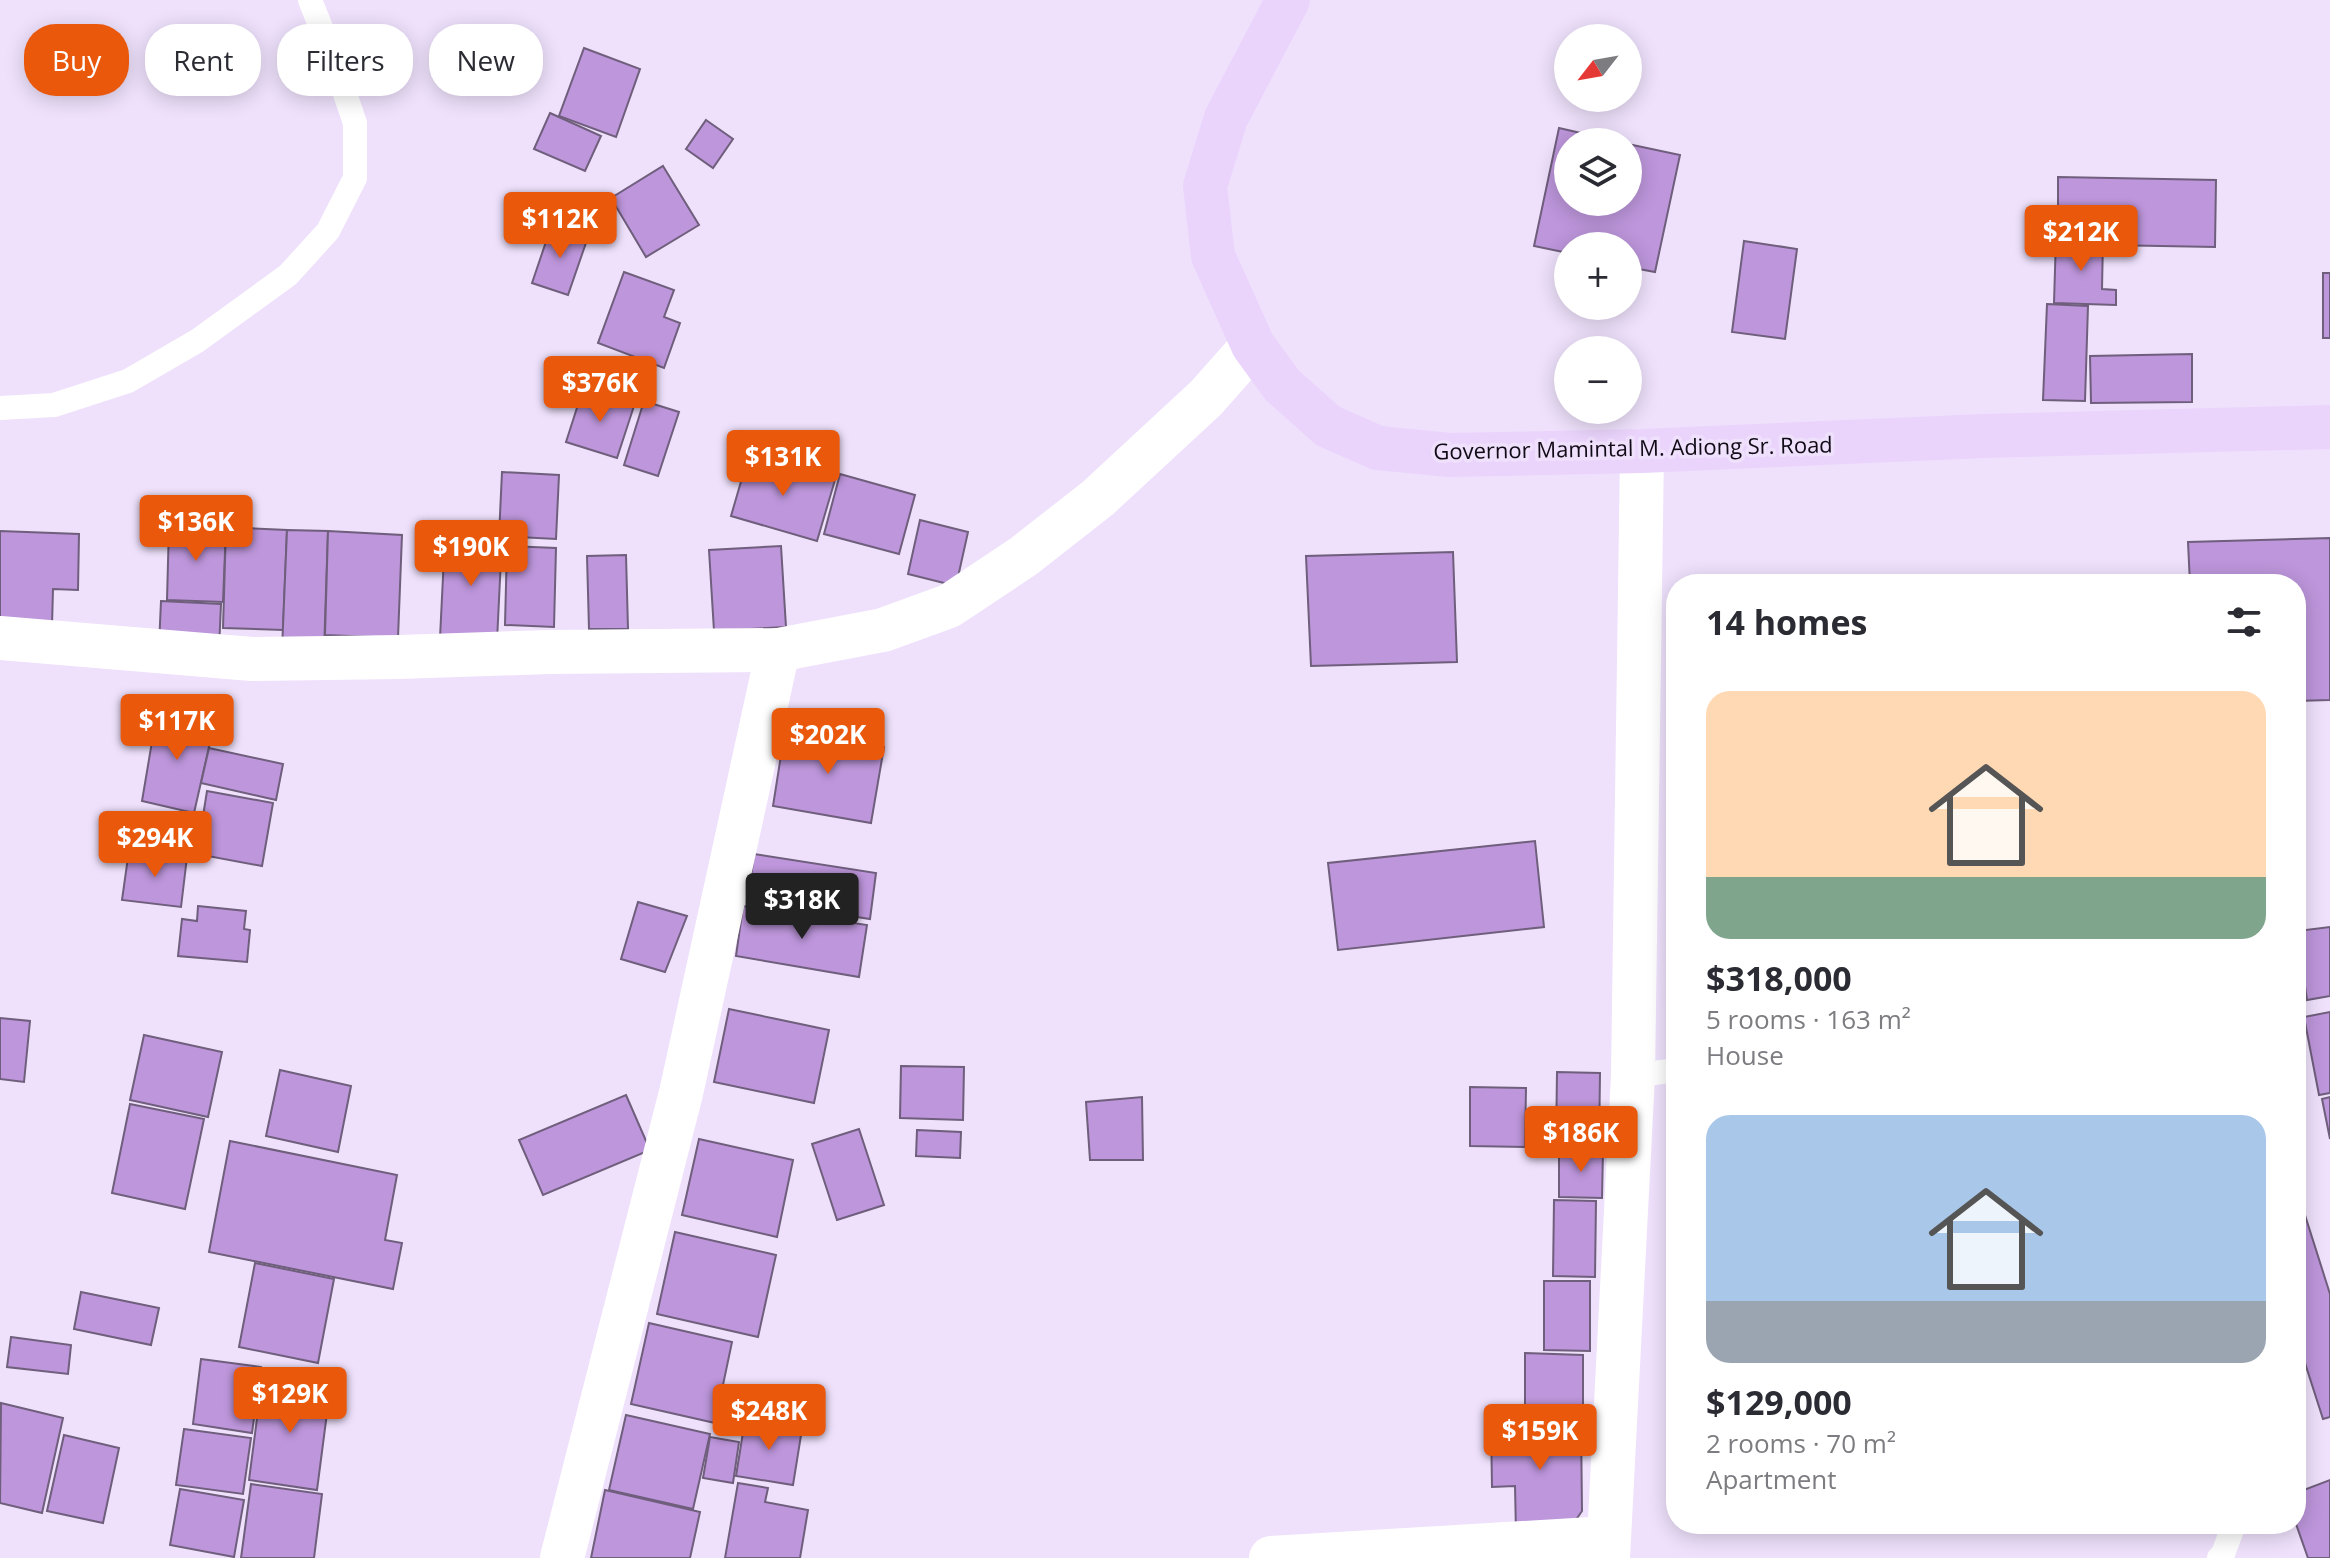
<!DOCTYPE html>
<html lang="en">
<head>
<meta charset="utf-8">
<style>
	:root { --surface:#fff; --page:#f2f2f3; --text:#2b2b33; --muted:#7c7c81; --accent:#ea580c }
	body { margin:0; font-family:"Open Sans",sans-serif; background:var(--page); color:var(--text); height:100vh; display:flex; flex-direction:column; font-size:30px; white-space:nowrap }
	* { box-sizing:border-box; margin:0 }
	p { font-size:26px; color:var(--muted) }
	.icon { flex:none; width:44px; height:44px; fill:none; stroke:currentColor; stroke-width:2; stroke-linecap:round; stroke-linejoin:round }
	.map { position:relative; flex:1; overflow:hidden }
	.panel { position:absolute; left:1666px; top:574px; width:640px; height:960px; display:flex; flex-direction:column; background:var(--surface); border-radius:32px; box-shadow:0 4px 20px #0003 }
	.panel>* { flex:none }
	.top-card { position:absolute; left:24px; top:24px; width:760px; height:72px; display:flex; gap:16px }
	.needle { width:52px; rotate:239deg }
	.buttons { position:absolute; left:1554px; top:24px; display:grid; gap:16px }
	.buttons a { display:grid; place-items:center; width:88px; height:88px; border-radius:50%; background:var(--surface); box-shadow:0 4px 20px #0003; font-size:40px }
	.price { position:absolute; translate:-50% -68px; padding:0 18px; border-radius:8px; background:var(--accent); color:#fff; font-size:26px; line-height:52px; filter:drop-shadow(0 2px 4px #0008) }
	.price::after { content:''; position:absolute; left:50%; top:48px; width:24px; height:18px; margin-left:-12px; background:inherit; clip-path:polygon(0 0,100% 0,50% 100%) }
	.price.selected { background:#222; color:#fff }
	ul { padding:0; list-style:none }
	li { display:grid; align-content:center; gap:16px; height:424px; padding:0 40px }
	li span { display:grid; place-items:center; height:248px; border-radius:24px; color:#555 }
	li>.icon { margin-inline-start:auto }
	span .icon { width:144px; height:144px; fill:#fffc; stroke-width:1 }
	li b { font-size:34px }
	h2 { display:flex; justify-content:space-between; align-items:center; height:96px; padding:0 40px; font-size:34px }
	.tag { padding:0 28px; border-radius:32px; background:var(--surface); box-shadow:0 4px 20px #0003; font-size:28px; line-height:72px }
	.tag.selected { background:var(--accent); color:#fff }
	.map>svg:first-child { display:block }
	.building { fill:#bd96db; stroke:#6f5e7c; stroke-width:2 }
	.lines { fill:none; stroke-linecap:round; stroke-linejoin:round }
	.service { stroke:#fff; stroke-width:24 }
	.minor { stroke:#fff; stroke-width:44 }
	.primary { stroke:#ead4fc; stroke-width:44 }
	.labels { text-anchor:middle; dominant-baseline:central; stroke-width:7; stroke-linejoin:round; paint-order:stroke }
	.street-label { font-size:22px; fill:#110b16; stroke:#efe1fc }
</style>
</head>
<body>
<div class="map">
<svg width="2330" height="1558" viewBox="0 0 2330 1558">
	<rect width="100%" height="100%" fill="#efe1fc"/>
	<g class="building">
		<polygon points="584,48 640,69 616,137 559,116"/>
		<polygon points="550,113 601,136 585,171 534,149"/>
		<polygon points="706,120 733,139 713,168 686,149"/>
		<polygon points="1559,128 1620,142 1568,142 1568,202 1628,202 1628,144 1680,155 1655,272 1628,267 1628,246 1568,246 1568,253 1534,246"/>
		<polygon points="663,166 699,225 646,257 611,198"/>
		<polygon points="2058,177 2216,180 2215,247 2106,245 2106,235 2058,234"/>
		<polygon points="552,224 588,237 568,295 532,283"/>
		<polygon points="2056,237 2103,239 2102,289 2116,290 2116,305 2054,303"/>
		<polygon points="1744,241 1797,249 1785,339 1732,332"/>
		<polygon points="624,272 674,290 664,317 680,323 664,368 598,343"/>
		<rect x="2323" y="273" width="7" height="65"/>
		<polygon points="2047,304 2088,306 2085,401 2043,400"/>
		<polygon points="2192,354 2192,402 2091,403 2090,356"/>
		<polygon points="583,389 634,406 617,458 566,442"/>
		<polygon points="644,401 679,412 658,476 624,465"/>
		<polygon points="749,454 835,480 817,541 731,516"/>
		<polygon points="502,472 559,475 556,539 499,536"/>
		<polygon points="840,474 915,495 899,554 824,534"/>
		<polygon points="920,520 968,532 956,586 908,574"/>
		<polygon points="169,525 226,527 223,602 167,600"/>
		<polygon points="226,527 287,530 283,630 223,628"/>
		<polygon points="287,530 328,531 324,652 282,650"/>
		<polygon points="0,531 79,534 78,590 53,589 52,626 0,624"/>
		<polygon points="328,531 402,535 398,638 325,635"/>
		<polygon points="445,536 502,538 497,641 440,638"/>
		<polygon points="2330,538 2330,700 2296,701 2296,584 2190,584 2188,542"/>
		<polygon points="507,546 556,548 554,627 505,625"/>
		<polygon points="781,546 786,627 714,631 709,550"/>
		<polygon points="1453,552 1457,662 1311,666 1306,556"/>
		<polygon points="626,555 628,629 589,629 587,556"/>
		<polygon points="161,601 221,604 219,649 159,646"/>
		<polygon points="157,712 214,725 194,813 142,801"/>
		<polygon points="785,730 884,747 871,823 773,806"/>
		<polygon points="209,748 283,764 276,800 201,783"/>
		<polygon points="207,791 273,803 262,866 197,854"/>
		<polygon points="1535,841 1544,927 1338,950 1328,863"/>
		<polygon points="129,850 187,857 181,907 122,900"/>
		<polygon points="754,854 876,873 870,919 748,900"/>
		<polygon points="638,902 687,916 665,972 621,959"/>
		<polygon points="198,906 246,911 244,929 250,930 247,962 178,956 182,919 197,921"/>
		<polygon points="743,906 867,925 859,977 736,956"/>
		<polygon points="2330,927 2330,996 2307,1000 2297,931"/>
		<polygon points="729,1009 829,1030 814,1103 714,1082"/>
		<polygon points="2330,1012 2330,1093 2319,1095 2304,1017"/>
		<polygon points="0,1018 30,1021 24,1082 0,1079"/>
		<polygon points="144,1035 222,1052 208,1117 130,1100"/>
		<polygon points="901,1066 964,1067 963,1120 900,1118"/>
		<polygon points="280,1070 351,1086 338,1152 266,1136"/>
		<polygon points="1557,1072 1600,1073 1599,1147 1556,1146"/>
		<polygon points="1470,1087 1526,1088 1525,1147 1470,1146"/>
		<polygon points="626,1095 650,1150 543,1195 519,1140"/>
		<polygon points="1142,1097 1143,1160 1090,1160 1086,1102"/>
		<polygon points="2330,1097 2330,1139 2322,1099"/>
		<polygon points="130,1104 204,1119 185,1209 112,1193"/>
		<polygon points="859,1129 884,1205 837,1220 812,1144"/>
		<polygon points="917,1130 961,1132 960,1158 916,1156"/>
		<polygon points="699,1139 793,1160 777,1237 682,1215"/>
		<polygon points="230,1141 397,1175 385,1240 402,1243 393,1289 209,1252"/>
		<polygon points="1559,1151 1603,1151 1602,1198 1559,1197"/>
		<polygon points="2298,1193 2330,1294 2330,1417 2323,1419 2296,1335"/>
		<polygon points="1554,1200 1596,1201 1595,1277 1553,1276"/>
		<polygon points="675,1232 776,1255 758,1337 657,1314"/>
		<polygon points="255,1263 334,1279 318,1363 239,1347"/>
		<polygon points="1544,1281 1590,1281 1590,1351 1544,1350"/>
		<polygon points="81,1292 159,1308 151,1345 74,1329"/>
		<polygon points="649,1323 732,1342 715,1423 631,1404"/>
		<polygon points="11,1337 71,1345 68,1374 7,1367"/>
		<polygon points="1525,1353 1583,1355 1583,1413 1525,1412"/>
		<polygon points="201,1359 261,1367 252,1433 193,1424"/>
		<polygon points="262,1380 330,1390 317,1490 249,1480"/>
		<polygon points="1,1403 63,1418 42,1513 0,1503"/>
		<polygon points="626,1415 710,1434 693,1509 609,1490"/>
		<polygon points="745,1420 802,1429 793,1485 736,1476"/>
		<polygon points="1581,1423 1582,1511 1573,1524 1516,1533 1515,1486 1492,1487 1491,1425"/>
		<polygon points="184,1429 251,1438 243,1494 176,1485"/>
		<polygon points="64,1435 119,1448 103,1523 47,1511"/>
		<polygon points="710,1437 739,1442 733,1483 703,1478"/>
		<polygon points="2330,1480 2330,1558 2308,1558 2296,1524 2296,1493"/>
		<polygon points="738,1483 768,1488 765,1502 808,1510 800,1558 725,1558"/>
		<polygon points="251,1484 322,1494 314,1558 241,1558"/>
		<polygon points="180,1489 244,1500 234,1557 170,1545"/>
		<polygon points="605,1490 700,1512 690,1558 591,1558"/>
	</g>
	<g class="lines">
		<g class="service">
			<polyline points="0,408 54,405 128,381 197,341 288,275 328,231 355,178 355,123 330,50 310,0"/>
			<polyline points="1633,1076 1676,1070"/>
			<polyline points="2219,1558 2223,1554 2234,1524"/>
		</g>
		<g class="minor">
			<polyline points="0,638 252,659 399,657 549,652 778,650 883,630 949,606 1024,556 1098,498 1206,398 1253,345"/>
			<polyline points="562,1558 681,1093 778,650"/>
			<polyline points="1271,1558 1608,1538"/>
			<polyline points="1608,1558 1633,1076 1642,451"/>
		</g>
		<polyline class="primary" points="1288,0 1226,118 1205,186 1213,256 1253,345 1282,385 1328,426 1378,448 1450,455 1642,451 1983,436 2330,427"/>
	</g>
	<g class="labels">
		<g class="street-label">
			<text transform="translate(1633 447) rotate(-1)">Governor Mamintal M. Adiong Sr. Road</text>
		</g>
	</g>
</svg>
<div class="buttons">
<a><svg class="needle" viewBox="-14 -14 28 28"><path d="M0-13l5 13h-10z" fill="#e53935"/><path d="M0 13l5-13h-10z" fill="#7c7c81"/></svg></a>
<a><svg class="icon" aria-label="layers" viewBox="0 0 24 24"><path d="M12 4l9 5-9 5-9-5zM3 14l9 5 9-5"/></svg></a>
<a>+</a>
<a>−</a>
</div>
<b class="price" style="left:560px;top:260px">$112K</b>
<b class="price" style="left:2081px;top:273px">$212K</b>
<b class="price" style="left:600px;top:424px">$376K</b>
<b class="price" style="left:783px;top:498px">$131K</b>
<b class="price" style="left:196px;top:563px">$136K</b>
<b class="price" style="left:471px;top:588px">$190K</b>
<b class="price" style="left:177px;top:762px">$117K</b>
<b class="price" style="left:828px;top:776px">$202K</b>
<b class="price" style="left:155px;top:879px">$294K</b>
<b class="price selected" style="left:802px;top:941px">$318K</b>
<b class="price" style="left:1581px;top:1174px">$186K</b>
<b class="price" style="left:290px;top:1435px">$129K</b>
<b class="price" style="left:769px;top:1452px">$248K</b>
<b class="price" style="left:1540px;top:1472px">$159K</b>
<div class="top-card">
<a class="tag selected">Buy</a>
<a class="tag">Rent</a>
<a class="tag">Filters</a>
<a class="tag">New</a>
</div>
<section class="panel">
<h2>14 homes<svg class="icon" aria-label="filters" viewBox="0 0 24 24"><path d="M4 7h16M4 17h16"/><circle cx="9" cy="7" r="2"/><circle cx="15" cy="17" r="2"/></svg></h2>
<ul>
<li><span style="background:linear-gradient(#ffd9b3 75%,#7fa58c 0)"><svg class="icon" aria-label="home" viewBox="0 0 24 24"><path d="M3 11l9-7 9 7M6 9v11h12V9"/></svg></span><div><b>$318,000</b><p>5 rooms · 163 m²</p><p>House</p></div></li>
<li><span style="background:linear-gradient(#a9c7e8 75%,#9aa5b1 0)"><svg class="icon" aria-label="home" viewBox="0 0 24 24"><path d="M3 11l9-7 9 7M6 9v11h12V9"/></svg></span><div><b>$129,000</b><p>2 rooms · 70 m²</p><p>Apartment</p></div></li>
</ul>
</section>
</div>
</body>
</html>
